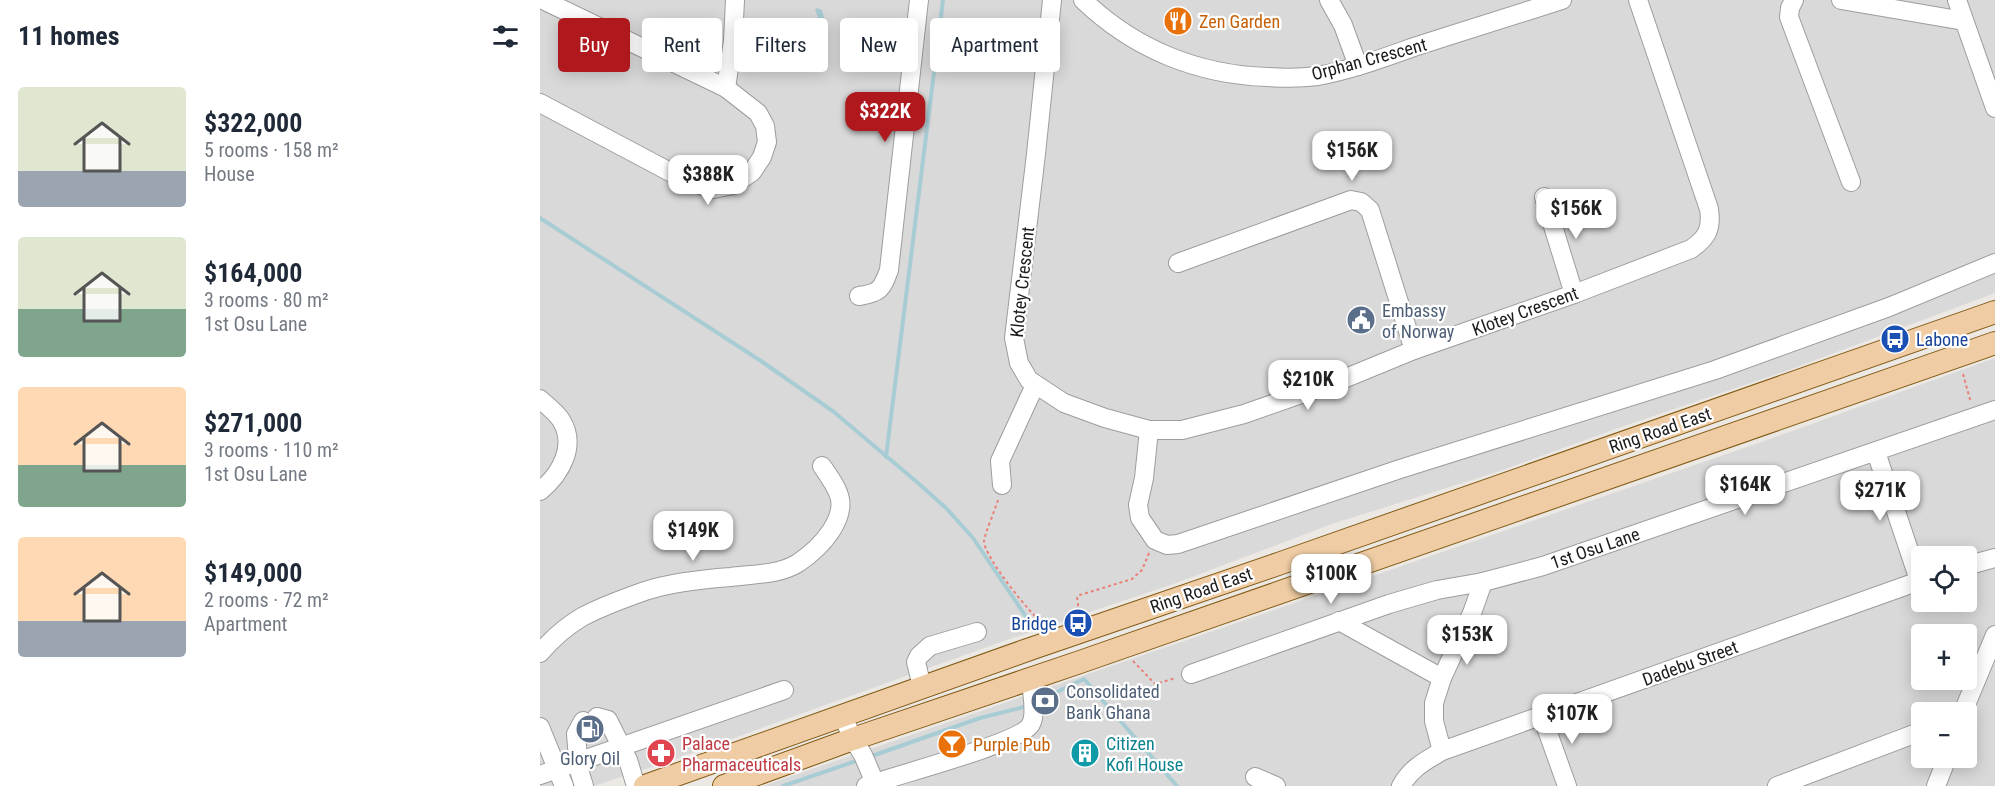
<!DOCTYPE html>
<html lang="en">
<head>
<meta charset="utf-8">
<style>
	:root { --surface:#fff; --page:#f6f6f7; --text:#1f2937; --muted:#747a83; --accent:#af181d }
	body { margin:0; font-family:"Roboto Condensed",sans-serif; background:var(--page); color:var(--text); height:100vh; display:flex; flex-direction:column; font-size:22px; white-space:nowrap }
	* { box-sizing:border-box; margin:0 }
	p { font-size:20px; color:var(--muted) }
	.icon { flex:none; width:33px; height:33px; fill:none; stroke:currentColor; stroke-width:2; stroke-linecap:round; stroke-linejoin:round }
	.map { position:relative; flex:1; overflow:hidden }
	.sheet { display:flex; flex-direction:column; background:var(--surface); width:540px }
	.sheet>* { flex:none }
	.guide { position:absolute; left:18px; top:18px; width:570px; height:54px; display:flex; gap:12px }
	.fabs { position:absolute; left:1371px; top:546px; display:grid; gap:12px }
	.fabs a { display:grid; place-items:center; width:66px; height:66px; border-radius:6px; background:var(--surface); box-shadow:0 3px 15px #0003; font-size:30px }
	.price { position:absolute; translate:-50% -51px; padding:0 14px; border-radius:12px; background:#fff; color:#222; font-size:20px; line-height:39px; filter:drop-shadow(0 2px 3px #0008) }
	.price::after { content:''; position:absolute; left:50%; top:36px; width:18px; height:14px; margin-left:-9px; background:inherit; clip-path:polygon(0 0,100% 0,50% 100%) }
	.price.active { background:var(--accent); color:#fff }
	ul { padding:0; list-style:none }
	li { display:flex; align-items:center; gap:18px; height:150px; padding:0 18px }
	li span { display:grid; place-items:center; flex:none; width:168px; height:120px; border-radius:6px; color:#555 }
	li>.icon { margin-inline-start:auto }
	span .icon { width:72px; height:72px; fill:#fffc; stroke-width:1 }
	li b { font-size:26px }
	h2 { display:flex; justify-content:space-between; align-items:center; height:72px; padding:0 18px; font-size:26px }
	.pill { padding:0 21px; border-radius:6px; background:var(--surface); box-shadow:0 3px 15px #0003; font-size:21px; line-height:54px }
	.pill.active { background:var(--accent); color:#fff }
	main { display:flex; flex:1; min-height:0 }
	.map>svg:first-child { display:block }
	.residential { fill:#dad9d9; fill-rule:evenodd }
	.water { fill:#a8ccd4 }
	.lines { fill:none; stroke-linecap:round; stroke-linejoin:round }
	.stream { stroke:#a8ccd4; stroke-width:4 }
	.minor-casing { stroke:#9d9d9d; stroke-width:20 }
	.major-casing { stroke:#815912; stroke-width:24 }
	.path { stroke:#e88078; stroke-width:2; stroke-dasharray:3 3; stroke-linecap:butt }
	.minor { stroke:#fff; stroke-width:18 }
	.major { stroke:#efcca4; stroke-width:22 }
	.labels { text-anchor:middle; dominant-baseline:central; stroke-width:4.5; stroke-linejoin:round; paint-order:stroke }
	.food-label { font-size:18px; fill:#c56008; stroke:#fff; text-anchor:start }
	.street-label { font-size:18px; fill:#1c1c1c; stroke:#fff }
	.service-label { font-size:18px; fill:#4e5e75; stroke:#fff; text-anchor:start }
	.transit-label { font-size:18px; fill:#164399; stroke:#fff; text-anchor:start }
	.health-label { font-size:18px; fill:#be3a42; stroke:#fff; text-anchor:start }
	.culture-label { font-size:18px; fill:#0d838f; stroke:#fff; text-anchor:start }
</style>
</head>
<body>
<main>
<section class="sheet">
<h2>11 homes<svg class="icon" aria-label="filters" viewBox="0 0 24 24"><path d="M4 7h16M4 17h16"/><circle cx="9" cy="7" r="2"/><circle cx="15" cy="17" r="2"/></svg></h2>
<ul>
<li><span style="background:linear-gradient(#dfe7d0 70%,#9aa5b1 0)"><svg class="icon" aria-label="home" viewBox="0 0 24 24"><path d="M3 11l9-7 9 7M6 9v11h12V9"/></svg></span><div><b>$322,000</b><p>5 rooms · 158 m²</p><p>House</p></div></li>
<li><span style="background:linear-gradient(#dfe7d0 60%,#7fa58c 0)"><svg class="icon" aria-label="home" viewBox="0 0 24 24"><path d="M3 11l9-7 9 7M6 9v11h12V9"/></svg></span><div><b>$164,000</b><p>3 rooms · 80 m²</p><p>1st Osu Lane</p></div></li>
<li><span style="background:linear-gradient(#ffd9b3 65%,#7fa58c 0)"><svg class="icon" aria-label="home" viewBox="0 0 24 24"><path d="M3 11l9-7 9 7M6 9v11h12V9"/></svg></span><div><b>$271,000</b><p>3 rooms · 110 m²</p><p>1st Osu Lane</p></div></li>
<li><span style="background:linear-gradient(#ffd9b3 70%,#9aa5b1 0)"><svg class="icon" aria-label="home" viewBox="0 0 24 24"><path d="M3 11l9-7 9 7M6 9v11h12V9"/></svg></span><div><b>$149,000</b><p>2 rooms · 72 m²</p><p>Apartment</p></div></li>
</ul>
</section>
<div class="map">
<svg width="1455" height="786" viewBox="0 0 1455 786">
	<rect width="100%" height="100%" fill="#ece8e3"/>
	<g class="residential">
		<polygon points="0,0 1455,0 1455,293 1246,371 1081,427 957,472 792,524 636,583 458,643 127,762 54,786 0,786"/>
		<path d="M 1455,358 L 1455,786 L 223,786 L 1207,447 ZM 1382,556 L 1426,556 L 1426,602 L 1382,602 ZM 1382,634 L 1426,634 L 1426,680 L 1382,680 ZM 1382,712 L 1426,712 L 1426,758 L 1382,758 Z"/>
	</g>
	<polygon class="water" points="277,8 282,10 284,18 274,30 266,31 263,29 262,23 267,19 276,19 278,17 275,10"/>
	<g class="lines">
		<g class="stream">
			<polyline points="0,218 221,361 294,412 378,483 406,508 433,538 495,630"/>
			<polyline points="346,457 403,0"/>
			<polyline points="500,700 544,679 637,786"/>
			<polyline points="329,757 440,718 488,706"/>
			<polyline points="243,786 319,760"/>
		</g>
		<g class="minor-casing">
			<g id="minor">
				<path d="M 512,0 L 496,154 L 474,338 L 479,363 L 489,380 L 524,403 L 565,418 L 609,430 L 642,430 L 704,414 L 801,380 L 874,350 L 1034,294 L 1151,249 C 1167,238 1172,229 1169,209 L 1098,0"/>
				<path d="M 543,0 C 594,49 658,75 728,77 C 744,78 762,78 778,76 C 811,70 843,58 874,47 C 923,31 972,16 1022,0"/>
				<polyline points="789,0 803,25 818,66"/>
				<polyline points="1254,0 1250,8 1249,17 1311,182"/>
				<polyline points="1301,0 1424,21"/>
				<polyline points="1417,0 1455,108"/>
				<polyline points="186,88 193,41 195,0"/>
				<polyline points="0,103 147,181 173,189 193,185 212,172 222,157 227,142 225,126 218,113 186,88 3,0"/>
				<polyline points="1004,197 1034,294"/>
				<polyline points="638,263 811,200 821,202 830,210 874,350"/>
				<path d="M 319,296 C 340,293 342,289 349,270 L 379,0"/>
				<path d="M 0,399 C 6,405 16,412 21,420 C 37,445 21,474 0,491"/>
				<polyline points="609,430 604,478 598,505 600,518 615,540 627,545 638,544 860,469 1175,370 1349,307 1455,263"/>
				<polyline points="1336,452 1379,580"/>
				<polyline points="462,485 460,461 495,385"/>
				<polyline points="1426,566 1455,558"/>
				<polyline points="799,621 902,678"/>
				<path d="M 0,653 C 11,640 27,626 42,617 C 57,609 88,597 105,591 C 133,582 163,579 191,577 C 213,574 239,575 258,563 C 270,555 283,543 291,531 C 309,503 299,491 282,466"/>
				<polyline points="651,674 849,604 897,590 943,582 1003,566 1455,410"/>
				<polyline points="382,687 376,662 379,656 390,646 437,632"/>
				<polyline points="1423,712 1455,635"/>
				<polyline points="302,715 313,739 323,755 335,783"/>
				<polyline points="1002,716 1027,786"/>
				<polyline points="57,717 68,720 88,760 96,786"/>
				<polyline points="43,721 36,734 39,770 44,786"/>
				<polyline points="0,727 24,786"/>
				<polyline points="902,751 894,721 894,703 902,678 932,613 943,582"/>
				<polyline points="0,775 244,690"/>
				<polyline points="715,777 736,786"/>
				<path d="M 326,786 C 354,775 481,744 491,724 C 497,712 491,692 491,678"/>
				<path d="M 861,786 C 871,768 885,761 902,751 L 1382,580"/>
				<polyline points="1237,786 1382,731"/>
				<polyline points="1396,786 1407,758"/>
			</g>
		</g>
		<g class="major-casing">
			<g id="major">
				<polyline points="105,786 493,648 741,563 1455,312"/>
				<polyline points="184,786 313,739 540,662 1455,343"/>
			</g>
		</g>
		<g class="path">
			<polyline points="1423,374 1431,403"/>
			<path d="M 458,500 C 455,510 445,533 444,541 C 443,555 492,617 504,624"/>
			<polyline points="539,612 537,597 540,595 592,579 602,570 609,553"/>
			<polyline points="593,661 615,684 636,678"/>
		</g>
		<use href="#minor" class="minor"/>
		<use href="#major" class="major"/>
	</g>
	<defs>
		<g id="restaurant-disc" transform="scale(1.5)"><circle r="9.5" fill="#e8710a" stroke="#fff"/><path d="M-5-6h1v4h1v-4h1v4h1v-4h1v5L-1.5 .5V6h-2V.5L-5-1ZM5-6V6H3V1.5H1.5Q1.5-4 5-6Z" fill="#fff"/></g>
		<g id="civic-disc" transform="scale(1.5)"><circle r="9.5" fill="#5c6f8a" stroke="#fff"/><path d="M-.6-6.5H3V-4.5H.6V-3L4-1V1h2V6H-6V1h2V-1L-.6-3ZM-1.2 2.5V6h2.4V2.5Z" fill="#fff"/></g>
		<g id="bus-disc" transform="scale(1.5)"><circle r="9.5" fill="#1a4fb4" stroke="#fff"/><path d="M-5-6H5V4H4V6H2V4H-2V6H-4V4H-5ZM-3.5-4V0h7V-4ZM-3.5 1.2v1.5H-2V1.2ZM2 1.2v1.5H3.5V1.2Z" fill="#fff"/></g>
		<g id="bank-disc" transform="scale(1.5)"><circle r="9.5" fill="#5c6f8a" stroke="#fff"/><path d="M-6-4H6V4H-6ZM0-2.3a2.3 2.3 0 1 0 0 4.6a2.3 2.3 0 1 0 0-4.6Z" fill="#fff"/></g>
		<g id="fuel-disc" transform="scale(1.5)"><circle r="9.5" fill="#5c6f8a" stroke="#fff"/><path d="M-5.5-6h7V0h2V4h1.3V-2.5L3-4.5l.8-.8L6-3V5H2.5V1h-1V6h-7ZM-4.2-4.7v3.2H.2V-4.7Z" fill="#fff"/></g>
		<g id="bar-disc" transform="scale(1.5)"><circle r="9.5" fill="#e8710a" stroke="#fff"/><path d="M-6-5H6L.8 .8V4.5H3.5V6h-7V4.5H-.8V.8Z" fill="#fff"/></g>
		<g id="pharmacy-disc" transform="scale(1.5)"><circle r="9.5" fill="#e0444e" stroke="#fff"/><path d="M-2-6h4v4h4v4h-4v4h-4v-4h-4v-4h4Z" fill="#fff"/></g>
		<g id="building-disc" transform="scale(1.5)"><circle r="9.5" fill="#0f9aa8" stroke="#fff"/><path d="M-4-6H4V6H1V3H-1V6H-4ZM-2.5-4.3h1.7v1.8h-1.7ZM.8-4.3h1.7v1.8H.8ZM-2.5-1h1.7V.8h-1.7ZM.8-1h1.7V.8H.8Z" fill="#fff"/></g>
	</defs>
	<g fill-rule="evenodd">
		<use href="#restaurant-disc" x="638" y="21"/>
		<use href="#civic-disc" x="821" y="320"/>
		<use href="#bus-disc" x="1355" y="339"/>
		<use href="#bus-disc" x="538" y="623"/>
		<use href="#bank-disc" x="505" y="701"/>
		<use href="#fuel-disc" x="50" y="729"/>
		<use href="#bar-disc" x="412" y="744"/>
		<use href="#pharmacy-disc" x="121" y="753"/>
		<use href="#building-disc" x="545" y="753"/>
	</g>
	<g class="labels">
		<g class="food-label">
			<text x="659" y="21">Zen Garden</text>
			<text x="433" y="744">Purple Pub</text>
		</g>
		<g class="street-label">
			<text transform="translate(829 59) rotate(-15)">Orphan Crescent</text>
			<text transform="translate(482 282) rotate(-84)">Klotey Crescent</text>
			<text transform="translate(985 311) rotate(-20)">Klotey Crescent</text>
			<text transform="translate(1120 430) rotate(-19)">Ring Road East</text>
			<text transform="translate(1055 548) rotate(-19)">1st Osu Lane</text>
			<text transform="translate(661 590) rotate(-19)">Ring Road East</text>
			<text transform="translate(1150 663) rotate(-20)">Dadebu Street</text>
		</g>
		<g class="service-label">
			<text x="842" y="310">Embassy<tspan x="842" dy="21">of Norway</tspan></text>
			<text x="526" y="691">Consolidated<tspan x="526" dy="21">Bank Ghana</tspan></text>
			<text x="50" y="758" text-anchor="middle">Glory Oil</text>
		</g>
		<g class="transit-label">
			<text x="1376" y="339">Labone</text>
			<text x="517" y="623" text-anchor="end">Bridge</text>
		</g>
		<g class="health-label">
			<text x="142" y="743">Palace<tspan x="142" dy="21">Pharmaceuticals</tspan></text>
		</g>
		<g class="culture-label">
			<text x="566" y="743">Citizen<tspan x="566" dy="21">Kofi House</tspan></text>
		</g>
	</g>
</svg>
<div class="fabs">
<a><svg class="icon" aria-label="locate" viewBox="0 0 24 24"><circle cx="12" cy="12" r="6"/><path d="M12 2v4M12 18v4M2 12h4M18 12h4"/></svg></a>
<a>+</a>
<a>−</a>
</div>
<b class="price active" style="left:345px;top:143px">$322K</b>
<b class="price" style="left:812px;top:182px">$156K</b>
<b class="price" style="left:168px;top:206px">$388K</b>
<b class="price" style="left:1036px;top:240px">$156K</b>
<b class="price" style="left:768px;top:411px">$210K</b>
<b class="price" style="left:1205px;top:516px">$164K</b>
<b class="price" style="left:1340px;top:522px">$271K</b>
<b class="price" style="left:153px;top:562px">$149K</b>
<b class="price" style="left:791px;top:605px">$100K</b>
<b class="price" style="left:927px;top:666px">$153K</b>
<b class="price" style="left:1032px;top:745px">$107K</b>
<div class="guide">
<a class="pill active">Buy</a>
<a class="pill">Rent</a>
<a class="pill">Filters</a>
<a class="pill">New</a>
<a class="pill">Apartment</a>
</div>
</div>
</main>
</body>
</html>
